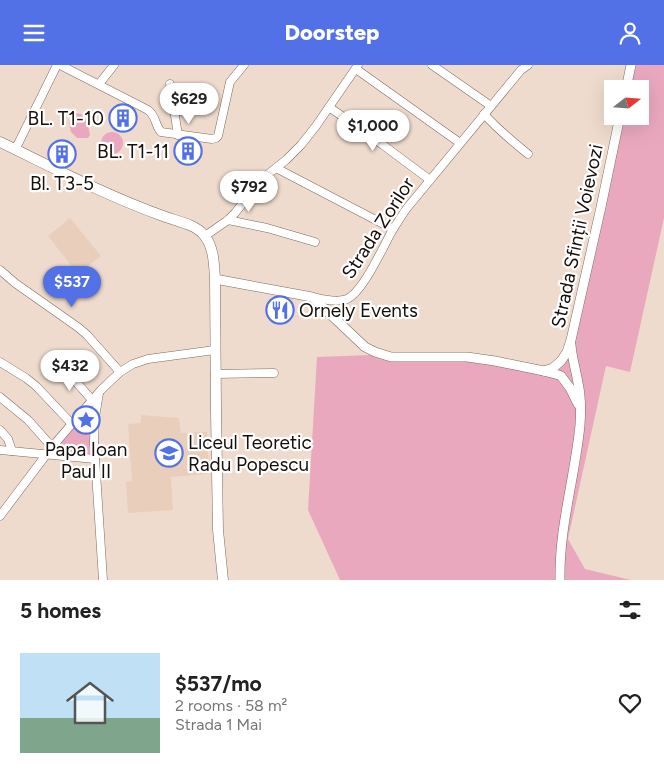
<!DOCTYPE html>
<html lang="en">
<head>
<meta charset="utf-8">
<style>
	:root { --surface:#fff; --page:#f2f2f2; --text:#222; --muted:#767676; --line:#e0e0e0; --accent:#5371e6 }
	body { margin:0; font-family:Figtree,sans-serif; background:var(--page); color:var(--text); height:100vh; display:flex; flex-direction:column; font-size:19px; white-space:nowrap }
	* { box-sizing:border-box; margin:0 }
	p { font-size:16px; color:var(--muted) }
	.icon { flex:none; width:28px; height:28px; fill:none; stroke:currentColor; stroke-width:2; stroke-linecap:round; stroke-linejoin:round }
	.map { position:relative; height:515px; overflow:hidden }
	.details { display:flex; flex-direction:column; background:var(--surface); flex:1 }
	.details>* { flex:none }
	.needle { width:32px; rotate:73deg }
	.buttons { position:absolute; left:604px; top:15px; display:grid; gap:10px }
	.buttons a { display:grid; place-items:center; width:45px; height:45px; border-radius:0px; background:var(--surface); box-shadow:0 5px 20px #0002; font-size:25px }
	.price { position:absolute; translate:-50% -42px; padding:0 11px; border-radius:18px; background:#fff; color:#222; font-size:16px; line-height:32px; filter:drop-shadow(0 1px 2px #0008) }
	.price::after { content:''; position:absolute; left:50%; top:30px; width:15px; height:11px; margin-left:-8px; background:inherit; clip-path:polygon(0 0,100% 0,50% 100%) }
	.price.on { background:var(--accent); color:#fff }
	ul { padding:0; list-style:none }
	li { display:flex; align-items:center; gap:15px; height:125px; padding:0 20px }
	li+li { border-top:1px solid var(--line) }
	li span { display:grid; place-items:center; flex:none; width:140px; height:100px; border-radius:0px; color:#555 }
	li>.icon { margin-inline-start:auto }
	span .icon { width:60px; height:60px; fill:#fffc; stroke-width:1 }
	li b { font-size:21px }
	h2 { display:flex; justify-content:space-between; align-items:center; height:60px; padding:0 20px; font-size:21px }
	header { display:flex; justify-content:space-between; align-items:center; height:65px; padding:0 20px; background:var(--accent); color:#fff; font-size:22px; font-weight:800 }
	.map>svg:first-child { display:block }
	.built { fill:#e9cebc }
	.green { fill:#eaa8be }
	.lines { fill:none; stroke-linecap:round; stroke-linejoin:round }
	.minor-casing { stroke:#7d6b5e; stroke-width:9 }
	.tertiary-casing { stroke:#7d6b5e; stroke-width:10 }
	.secondary-casing { stroke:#7d6b5e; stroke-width:11 }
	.minor { stroke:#fff; stroke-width:8 }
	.tertiary { stroke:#fff; stroke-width:9 }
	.secondary { stroke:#fff; stroke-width:10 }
	.labels { text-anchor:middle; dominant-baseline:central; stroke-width:4.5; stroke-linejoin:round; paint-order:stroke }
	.poi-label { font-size:19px; fill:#150e0a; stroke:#fff; text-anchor:end }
	.street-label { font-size:19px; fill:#150e0a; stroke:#fff }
</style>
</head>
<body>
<header><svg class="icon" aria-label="menu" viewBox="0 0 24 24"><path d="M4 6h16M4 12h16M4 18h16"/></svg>Doorstep<svg class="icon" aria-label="person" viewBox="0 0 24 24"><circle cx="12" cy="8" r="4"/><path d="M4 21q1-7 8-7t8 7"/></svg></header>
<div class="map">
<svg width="664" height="515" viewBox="0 0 664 515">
	<rect width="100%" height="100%" fill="#efdbcd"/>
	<g class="built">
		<polygon points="70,153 101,191 78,209 48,171"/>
		<polygon points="141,350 179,353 181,368 207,367 209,409 171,412 173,445 128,448 126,417 132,416 128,359 141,358"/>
	</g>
	<g class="green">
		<polygon points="636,0 664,0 664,153 630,307 606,301 568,474 585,504 631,515 340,515 308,445 317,292 370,290 383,295 394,296 468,296 498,300 536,308 552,300 576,273 607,136 624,51 640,51 640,24 630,24"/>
		<path d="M 75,48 L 81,49 L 87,56 L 90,70 L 88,73 L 77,73 L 71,67 C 69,60 68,52 75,48 Z"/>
		<circle cx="112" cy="78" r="11"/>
		<polygon points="79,357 89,359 91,390 55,386"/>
	</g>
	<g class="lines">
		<g class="minor-casing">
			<g id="minor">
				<path d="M 60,0 L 148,45 C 157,52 154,59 161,67 L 212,74 L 216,73 L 218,71 L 230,17 L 244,0"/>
				<polyline points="432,0 491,41"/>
				<polyline points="356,4 460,78"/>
				<polyline points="99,19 114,0"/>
				<polyline points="170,19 178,70"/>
				<polyline points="329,42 383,80 430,115"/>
				<path d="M 484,49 C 497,64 512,76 528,89"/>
				<polyline points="15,85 57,0"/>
				<polyline points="276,103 393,164"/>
				<polyline points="228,155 267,163 315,177"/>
				<polyline points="205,171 228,155 235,148 262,114 286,95 301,80 316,61 358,0"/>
				<polyline points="0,205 15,218 79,263 87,270 120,307"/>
				<path d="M 312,232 C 323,234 336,238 347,234 C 363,227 383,182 392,166 C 397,158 402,150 407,143 L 521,5 L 528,0"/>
				<polyline points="0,297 26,313 36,321 72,359"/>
				<polyline points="64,303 92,335"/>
				<polyline points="215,309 274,308"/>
				<polyline points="99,328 95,352 94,377 103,515"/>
				<polyline points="0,332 28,355 52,382"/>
				<polyline points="0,365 8,374 12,386"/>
				<polyline points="0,385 95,394"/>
				<polyline points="0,451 52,382 101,325 120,307 133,299 148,294 215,285"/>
			</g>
		</g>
		<g class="tertiary-casing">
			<g id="tertiary">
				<polyline points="626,24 631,0"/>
				<polyline points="215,214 312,232 365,282 375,287 391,292 467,292 495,296 544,306 553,303 561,296 567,287 571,275 601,142 620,51"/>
				<polyline points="543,306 559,310 561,311 570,323 578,339"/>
				<path d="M 560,515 C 559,462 575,412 580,360 C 581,346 581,331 578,318 C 576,305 572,293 571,280"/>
			</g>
		</g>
		<g class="secondary-casing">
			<path id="secondary" d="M 0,77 C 54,103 107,131 163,151 C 176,156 195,159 204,170 C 214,182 214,199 215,214 L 216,346 L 218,465 L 223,515"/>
		</g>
		<use href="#minor" class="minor"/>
		<use href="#tertiary" class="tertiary"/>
		<use href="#secondary" class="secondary"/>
	</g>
	<defs>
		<g id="building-ring" transform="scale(1.4375)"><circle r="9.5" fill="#fff" stroke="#5371e6" stroke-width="1.5"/><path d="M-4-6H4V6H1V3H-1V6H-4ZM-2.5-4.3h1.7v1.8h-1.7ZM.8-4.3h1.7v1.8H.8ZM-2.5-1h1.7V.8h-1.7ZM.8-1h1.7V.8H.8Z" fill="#5371e6"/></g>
		<g id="restaurant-ring" transform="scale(1.4375)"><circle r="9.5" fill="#fff" stroke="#5371e6" stroke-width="1.5"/><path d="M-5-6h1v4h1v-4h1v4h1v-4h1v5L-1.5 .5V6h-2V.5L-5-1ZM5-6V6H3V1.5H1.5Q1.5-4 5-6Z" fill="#5371e6"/></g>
		<g id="sight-ring" transform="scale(1.4375)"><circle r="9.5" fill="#fff" stroke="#5371e6" stroke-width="1.5"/><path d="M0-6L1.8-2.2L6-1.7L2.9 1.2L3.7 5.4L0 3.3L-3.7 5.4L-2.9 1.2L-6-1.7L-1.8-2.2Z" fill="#5371e6"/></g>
		<g id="school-ring" transform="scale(1.4375)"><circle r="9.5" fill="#fff" stroke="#5371e6" stroke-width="1.5"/><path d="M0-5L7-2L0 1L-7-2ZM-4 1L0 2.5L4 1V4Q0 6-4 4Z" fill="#5371e6"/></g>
	</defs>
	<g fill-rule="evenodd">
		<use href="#building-ring" x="123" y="53"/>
		<use href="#building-ring" x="188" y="86"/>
		<use href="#building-ring" x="62" y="89"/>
		<use href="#restaurant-ring" x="280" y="245"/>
		<use href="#sight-ring" x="86" y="355"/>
		<use href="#school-ring" x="169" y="388"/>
	</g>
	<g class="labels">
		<g class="poi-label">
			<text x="104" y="53">BL. T1-10</text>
			<text x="169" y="86">BL. T1-11</text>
			<text x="62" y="118" text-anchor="middle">Bl. T3-5</text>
			<text x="299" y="245" text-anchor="start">Ornely Events</text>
			<text x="188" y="377" text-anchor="start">Liceul Teoretic<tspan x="188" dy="22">Radu Popescu</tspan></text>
			<text x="86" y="384" text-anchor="middle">Papa Ioan<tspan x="86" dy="22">Paul II</tspan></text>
		</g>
		<g class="street-label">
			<text transform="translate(378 163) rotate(-57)">Strada Zorilor</text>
			<text transform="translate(577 171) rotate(-78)">Strada Sfinții Voievozi</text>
		</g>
	</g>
</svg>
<div class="buttons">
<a><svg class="needle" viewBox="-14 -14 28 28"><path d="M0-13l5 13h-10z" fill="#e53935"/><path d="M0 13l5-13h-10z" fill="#767676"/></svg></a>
</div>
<b class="price" style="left:189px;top:60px">$629</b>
<b class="price" style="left:373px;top:87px">$1,000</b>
<b class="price" style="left:249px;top:148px">$792</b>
<b class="price on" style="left:72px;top:243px">$537</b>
<b class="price" style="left:70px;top:327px">$432</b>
</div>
<section class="details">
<h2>5 homes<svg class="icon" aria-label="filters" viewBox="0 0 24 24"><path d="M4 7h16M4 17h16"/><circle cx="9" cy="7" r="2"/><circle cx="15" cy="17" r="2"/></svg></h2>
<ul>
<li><span style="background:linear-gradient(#bfe0f5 65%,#7fa58c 0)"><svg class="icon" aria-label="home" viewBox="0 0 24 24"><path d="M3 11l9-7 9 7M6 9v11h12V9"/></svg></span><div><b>$537/mo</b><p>2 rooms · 58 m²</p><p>Strada 1 Mai</p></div><svg class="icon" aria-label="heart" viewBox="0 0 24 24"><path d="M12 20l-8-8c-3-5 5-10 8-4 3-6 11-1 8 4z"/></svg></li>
</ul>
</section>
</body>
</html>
